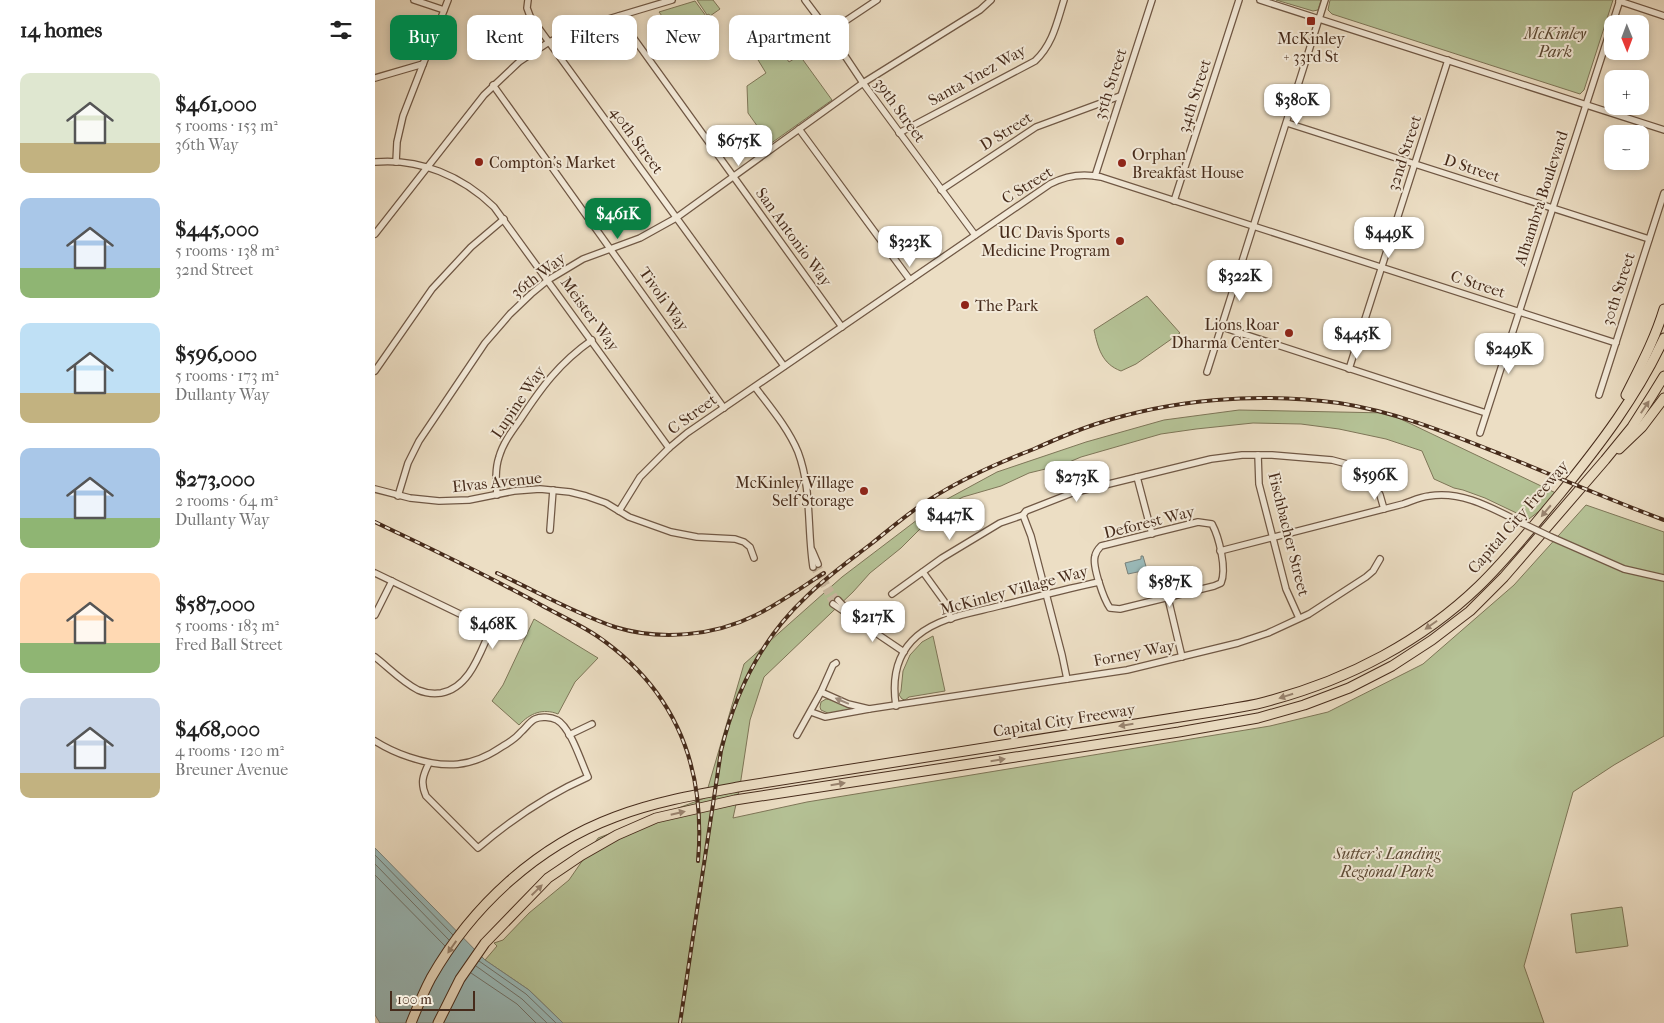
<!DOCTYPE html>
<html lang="en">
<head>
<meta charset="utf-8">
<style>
	:root { --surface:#fff; --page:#f6f6f6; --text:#222; --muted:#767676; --accent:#0b8043 }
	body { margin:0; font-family:"IM FELL French Canon",serif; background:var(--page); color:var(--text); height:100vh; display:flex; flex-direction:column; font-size:19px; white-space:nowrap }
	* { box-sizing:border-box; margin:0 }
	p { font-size:16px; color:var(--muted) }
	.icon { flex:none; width:28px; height:28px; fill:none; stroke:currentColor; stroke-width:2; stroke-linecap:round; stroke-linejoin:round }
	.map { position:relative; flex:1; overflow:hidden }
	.details { display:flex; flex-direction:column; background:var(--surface); width:375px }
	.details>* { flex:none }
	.guide { position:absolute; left:15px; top:15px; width:475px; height:45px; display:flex; gap:10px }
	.needle { width:32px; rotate:179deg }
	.tools { position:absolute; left:1229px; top:15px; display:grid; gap:10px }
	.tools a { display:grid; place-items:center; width:45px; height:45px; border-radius:10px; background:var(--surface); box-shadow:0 2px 8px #0003; font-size:25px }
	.scale { position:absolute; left:15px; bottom:12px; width:85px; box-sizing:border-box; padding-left:5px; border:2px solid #462b1b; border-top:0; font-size:14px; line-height:18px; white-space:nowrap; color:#462b1b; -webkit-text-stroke:4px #f3ead9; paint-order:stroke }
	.price { position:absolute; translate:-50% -42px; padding:0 11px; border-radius:10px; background:#fff; color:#222; font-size:16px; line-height:32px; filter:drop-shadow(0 1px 2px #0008) }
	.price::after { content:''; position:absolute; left:50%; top:30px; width:15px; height:11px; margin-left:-8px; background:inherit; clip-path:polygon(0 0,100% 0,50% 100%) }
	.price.selected { background:var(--accent); color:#fff }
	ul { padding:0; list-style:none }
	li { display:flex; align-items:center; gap:15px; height:125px; padding:0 20px }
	li span { display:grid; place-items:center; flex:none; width:140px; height:100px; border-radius:10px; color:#555 }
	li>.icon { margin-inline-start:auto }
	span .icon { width:60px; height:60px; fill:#fffc; stroke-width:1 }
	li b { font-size:21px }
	h2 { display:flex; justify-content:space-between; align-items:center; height:60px; padding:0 20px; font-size:21px }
	.pill { padding:0 18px; border-radius:10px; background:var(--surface); box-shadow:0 2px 8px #0003; font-size:18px; line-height:45px }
	.pill.selected { background:var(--accent); color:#fff }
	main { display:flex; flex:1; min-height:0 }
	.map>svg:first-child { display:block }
	.green { fill:#b5c296; stroke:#7e7658 }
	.water { fill:#9abbbb; stroke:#78817b }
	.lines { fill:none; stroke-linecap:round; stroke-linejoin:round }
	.shore { stroke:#70736b; stroke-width:1 }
	.minor-tunnel { stroke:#cbbaa2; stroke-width:5.5; stroke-dasharray:5.5 3; stroke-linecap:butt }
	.minor-casing { stroke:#705845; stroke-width:8 }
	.highway-casing { stroke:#462b1b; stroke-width:11 }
	.minor { stroke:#f3ead9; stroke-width:5.5 }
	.highway { stroke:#ecdec4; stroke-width:9 }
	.rail-casing { stroke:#462b1b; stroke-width:4 }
	.rail { stroke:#f3ead9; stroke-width:2; stroke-dasharray:5.5; stroke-linecap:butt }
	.minor-bridge-casing { stroke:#705845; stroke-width:8; stroke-linecap:butt }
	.minor-bridge { stroke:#f3ead9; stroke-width:5.5 }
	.oneway { fill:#998470 }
	.oneway2 { fill:#9c8a7a }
	.poi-dot { fill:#8f2418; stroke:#f3ead9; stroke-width:2 }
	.labels { text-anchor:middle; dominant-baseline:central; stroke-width:4; stroke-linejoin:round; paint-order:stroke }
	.park-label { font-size:16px; font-style:italic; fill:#5c4934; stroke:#f3ead9 }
	.poi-label { font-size:16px; fill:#462b1b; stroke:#f3ead9; text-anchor:start }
	.street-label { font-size:16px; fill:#462b1b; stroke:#f3ead9 }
</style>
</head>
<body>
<main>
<section class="details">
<h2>14 homes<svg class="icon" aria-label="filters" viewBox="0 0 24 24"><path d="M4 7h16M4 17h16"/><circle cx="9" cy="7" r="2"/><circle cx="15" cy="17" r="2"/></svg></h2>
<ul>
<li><span style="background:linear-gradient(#dfe7d0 70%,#c2b280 0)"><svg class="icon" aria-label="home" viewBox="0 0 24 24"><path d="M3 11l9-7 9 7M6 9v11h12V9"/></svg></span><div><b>$461,000</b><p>5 rooms · 153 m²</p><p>36th Way</p></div></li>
<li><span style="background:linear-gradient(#a9c7e8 70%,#8fb573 0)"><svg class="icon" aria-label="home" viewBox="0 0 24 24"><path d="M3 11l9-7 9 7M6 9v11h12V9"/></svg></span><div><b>$445,000</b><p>5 rooms · 138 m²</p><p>32nd Street</p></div></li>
<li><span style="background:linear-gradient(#bfe0f5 70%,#c2b280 0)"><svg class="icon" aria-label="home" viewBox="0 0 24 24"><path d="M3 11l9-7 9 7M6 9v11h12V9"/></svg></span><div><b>$596,000</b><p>5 rooms · 173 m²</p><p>Dullanty Way</p></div></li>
<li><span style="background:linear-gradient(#a9c7e8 70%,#8fb573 0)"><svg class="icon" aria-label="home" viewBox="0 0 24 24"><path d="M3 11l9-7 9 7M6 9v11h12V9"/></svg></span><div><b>$273,000</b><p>2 rooms · 64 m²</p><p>Dullanty Way</p></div></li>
<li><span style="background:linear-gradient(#ffd9b3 70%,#8fb573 0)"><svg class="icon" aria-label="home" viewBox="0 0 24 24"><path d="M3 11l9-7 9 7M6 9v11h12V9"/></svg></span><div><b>$587,000</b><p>5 rooms · 183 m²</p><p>Fred Ball Street</p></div></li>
<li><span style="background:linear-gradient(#c9d6e8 75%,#c2b280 0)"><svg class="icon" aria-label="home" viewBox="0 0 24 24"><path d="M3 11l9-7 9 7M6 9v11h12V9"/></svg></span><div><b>$468,000</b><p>4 rooms · 120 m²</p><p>Breuner Avenue</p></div></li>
</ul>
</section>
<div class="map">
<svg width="1289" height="1023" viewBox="0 0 1289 1023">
	<rect width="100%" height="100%" fill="#ecdec4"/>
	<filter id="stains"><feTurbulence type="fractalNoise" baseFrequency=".004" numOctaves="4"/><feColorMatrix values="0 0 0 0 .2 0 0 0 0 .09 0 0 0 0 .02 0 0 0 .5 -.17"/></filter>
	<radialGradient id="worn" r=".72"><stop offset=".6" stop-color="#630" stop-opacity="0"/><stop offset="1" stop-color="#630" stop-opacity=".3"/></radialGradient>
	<g class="green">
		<polygon points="322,0 338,0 345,9 335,16 334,14 332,15"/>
		<polygon points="901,0 946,0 943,10 938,11"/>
		<polygon points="955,0 1238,0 1209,90 1205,94 957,14 953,10"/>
		<polygon points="320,1 331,16 328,18 330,20 328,21 334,29 320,39 307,20 296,28 284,12"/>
		<polygon points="407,31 457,100 395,144 373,113 372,86 391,73 380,55 399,41 414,62 422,57 404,32"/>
		<path d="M 772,296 L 805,333 L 761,364 L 746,371 C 727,364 723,348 719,330 Z"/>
		<polygon points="864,410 1013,413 1185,495 1154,519 1110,498 1088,490 1079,488 1059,479 1047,451 1011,439 964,429 926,424 878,423 821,429 786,434 706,457 687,465 654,473 626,486 588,497 571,506 555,519 526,548 495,573 478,592 389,677 375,720 365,786 358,818 432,802 895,726 953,712 1048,664 1139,585 1211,505 1289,532 1289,736 1239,765 1198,792 1149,966 1169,1023 188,1023 154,990 110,960 122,946 119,943 128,940 154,913 194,880 223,838 330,798 369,664 467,577 563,504 622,472 711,442 789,420"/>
		<path d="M 159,619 L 223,658 L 200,682 L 183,714 C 168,708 155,713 144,725 L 117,701 L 128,685 Z"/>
		<polygon points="558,636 570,691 534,697 530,700 527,699 524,695 526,691 528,671 535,655 547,642"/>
		<polygon points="451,699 457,700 483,710 455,714 446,710 445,707 446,702"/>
		<polygon points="1247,907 1253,946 1201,953 1196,914"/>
	</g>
	<g class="water">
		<polygon points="766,556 768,556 772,570 753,574 750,563 766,559"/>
		<polygon points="0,848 110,960 154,990 188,1023 5,1023 0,1015"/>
	</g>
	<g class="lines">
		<g class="shore">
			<polyline points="0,855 78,935"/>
			<polyline points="0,864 74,940"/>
			<polyline points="0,875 70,946"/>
			<polyline points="104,961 151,994 181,1023"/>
			<polyline points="101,966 147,999 172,1023"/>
			<polyline points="96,973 142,1004 161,1023"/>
		</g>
		<g class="minor-tunnel">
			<polyline points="443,564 453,586 463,600"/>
			<polyline points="438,567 458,604"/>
		</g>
		<g class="minor-casing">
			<g id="minor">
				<polyline points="39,0 69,10"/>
				<polyline points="153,0 152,8 155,16 409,366"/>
				<polyline points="430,0 454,32 488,83 600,235"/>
				<polyline points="885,0 1289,130"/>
				<polyline points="1244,1 1289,16"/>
				<polyline points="244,16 247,22 467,327"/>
				<polyline points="454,32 502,0"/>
				<polyline points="0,78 48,64"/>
				<polyline points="118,85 349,408"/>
				<polyline points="912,123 1274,239"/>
				<polyline points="424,129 535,280"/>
				<path d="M 524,133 L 660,61 C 678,44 682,22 689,0"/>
				<path d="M 0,162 C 45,158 87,176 119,207 L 294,448"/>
				<polyline points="21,162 22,142 28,116 73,0"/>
				<polyline points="720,176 777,0"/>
				<polyline points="566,190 661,127 745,96"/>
				<polyline points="799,201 864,0"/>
				<polyline points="0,234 109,95 144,62 174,42 210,26 297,0"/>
				<polyline points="847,327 1111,413"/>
				<polyline points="974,369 1073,60"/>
				<polyline points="0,371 57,289 96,247 129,219"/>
				<polyline points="832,372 950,0"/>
				<path d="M 380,387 C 395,407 413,428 423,452 C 437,489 432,529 438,567"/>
				<polyline points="1224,395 1289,193"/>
				<polyline points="1105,433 1245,0"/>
				<polyline points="883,455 884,484 911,589 924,618"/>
				<polyline points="762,477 777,534"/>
				<polyline points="0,489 35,498 64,501 94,500 139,491 165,489 195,492 211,496 231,503 254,517 296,532 322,537 360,539 369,542 375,547 379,558"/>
				<path d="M 122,495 C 121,482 120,469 124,457 C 128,443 137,431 145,420 C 166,388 184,363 217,340"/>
				<polyline points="23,496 33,463 44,441 110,343 135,314 156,294 173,280 208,259 265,238 301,218 488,83 605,10 616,0"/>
				<path d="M 244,511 L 265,477 L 294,448 L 312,433 L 675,184 C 692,175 708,173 726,177 L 1241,343"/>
				<path d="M 823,522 L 837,524 C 844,537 852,569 846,583 L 839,586 L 745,609 L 735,608 C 729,600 717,566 720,556 C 721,551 723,549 726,546 Z"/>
				<polyline points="175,530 178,490"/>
				<polyline points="1176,537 1249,569 1289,578"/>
				<polyline points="437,550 443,564"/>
				<path d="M 845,551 L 1028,504 C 1037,501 1045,497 1054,496 C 1088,490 1120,510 1149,524"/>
				<polyline points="548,572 569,601 576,619"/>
				<path d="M 0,573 L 116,629 C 105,652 95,688 66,693 C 58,694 50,693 43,690 C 27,682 13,667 0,657"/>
				<polyline points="517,594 567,558 625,523 648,515"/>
				<polyline points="793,598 807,657"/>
				<polyline points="463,600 474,612"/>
				<polyline points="458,604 529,652"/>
				<polyline points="0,615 17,581"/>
				<polyline points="692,679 687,655 656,536 648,515 651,511 697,493 836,459 867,455 897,455 957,460 976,465 993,476 999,484 1005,495 1009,509"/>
				<path d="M 521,706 C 517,680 521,654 542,636 C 564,617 597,613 624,606 C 657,598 691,589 724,582"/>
				<polyline points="494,709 752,670 863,643 893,633 934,614 991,577 998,571 1005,559"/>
				<polyline points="436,712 450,717 494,709 473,704 446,692"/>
				<polyline points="194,735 217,724"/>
				<polyline points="422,735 446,692 458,665 461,663"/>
				<path d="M 0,741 C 11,748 22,753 34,757 C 70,769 96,768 128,746 C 135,742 141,738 146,732 C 151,728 154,722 160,719 C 166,716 176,717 182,720 C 196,728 206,762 213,777 C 172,795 137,819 103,848 L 51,796 C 45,783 48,775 54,763"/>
			</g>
		</g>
		<g class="highway-casing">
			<g id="highway">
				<path d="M 1251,395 C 1265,367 1280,339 1289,309"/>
				<polyline points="1244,449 1267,427 1289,398"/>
				<path d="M 36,1023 C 42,1008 48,993 56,978 C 97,906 162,846 240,817 C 282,801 325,794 369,786 L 849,710 C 865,707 882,705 897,700 C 974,679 1047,641 1104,586 C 1133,558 1158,526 1184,495 C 1224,446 1263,395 1289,338"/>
				<polyline points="63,1023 85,979 110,943 173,878 207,855 242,835 281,818 360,800 804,732 883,718 929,705 974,688 1017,666 1057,640 1095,611 1129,577 1230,460 1257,427 1278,394 1289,376"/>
			</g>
		</g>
		<use href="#minor" class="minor"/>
		<use href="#highway" class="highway"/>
		<g class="rail-casing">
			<g id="rail">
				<path d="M 0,522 C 56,549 112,575 166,605 C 184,615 204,624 222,636 C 301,690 331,768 323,861"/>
				<path d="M 122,573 C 161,591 199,613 240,627 C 285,641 339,636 381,615 C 405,603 427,587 449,573"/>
				<path d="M 305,1023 L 346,751 C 360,693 387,638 431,597 C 451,577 474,561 496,544 C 515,529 533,513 554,500 C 586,479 623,463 659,449 C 679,440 700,431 721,424 C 798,399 884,392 964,403 C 1022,412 1075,434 1128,455 C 1182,477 1235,500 1289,520"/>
			</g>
		</g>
		<use href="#rail" class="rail"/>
		<g class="minor-bridge-casing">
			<polyline id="minor-bridge" points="1149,524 1176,537"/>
		</g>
		<use href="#minor-bridge" class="minor-bridge"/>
	</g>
	<defs><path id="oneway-solid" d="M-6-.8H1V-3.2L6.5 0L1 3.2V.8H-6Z" transform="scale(1.25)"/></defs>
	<g class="oneway">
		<use href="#oneway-solid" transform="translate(1270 407) rotate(-56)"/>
		<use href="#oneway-solid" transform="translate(1171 511) rotate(130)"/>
		<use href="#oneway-solid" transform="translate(1056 625) rotate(145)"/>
		<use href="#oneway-solid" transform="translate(911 696) rotate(163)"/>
		<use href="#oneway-solid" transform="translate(751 725) rotate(171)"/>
		<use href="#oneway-solid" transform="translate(623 760) rotate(-9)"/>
		<use href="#oneway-solid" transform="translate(463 784) rotate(-9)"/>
		<use href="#oneway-solid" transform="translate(303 813) rotate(-13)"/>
		<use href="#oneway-solid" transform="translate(162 890) rotate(-44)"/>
		<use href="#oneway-solid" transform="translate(77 947) rotate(125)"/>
	</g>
	<use class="oneway2" href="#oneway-solid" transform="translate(467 701) rotate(-157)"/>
	<g class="poi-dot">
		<rect x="931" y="16" width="10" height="10" rx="2.5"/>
		<circle cx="104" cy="162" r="5"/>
		<circle cx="747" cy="163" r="5"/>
		<circle cx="745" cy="241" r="5"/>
		<circle cx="590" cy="305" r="5"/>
		<circle cx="914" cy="333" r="5"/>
		<circle cx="489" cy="491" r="5"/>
	</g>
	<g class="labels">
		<g class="park-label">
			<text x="1180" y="33">McKinley<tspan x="1180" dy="18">Park</tspan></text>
			<text x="1012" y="853">Sutter's Landing<tspan x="1012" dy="18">Regional Park</tspan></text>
		</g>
		<g class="poi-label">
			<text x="936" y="38" text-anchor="middle">McKinley<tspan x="936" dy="18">+ 33rd St</tspan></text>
			<text x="757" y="154">Orphan<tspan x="757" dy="18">Breakfast House</tspan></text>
			<text x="114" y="162">Compton's Market</text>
			<text x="735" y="232" text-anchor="end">UC Davis Sports<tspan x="735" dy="18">Medicine Program</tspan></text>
			<text x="600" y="305">The Park</text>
			<text x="904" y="324" text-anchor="end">Lions Roar<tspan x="904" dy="18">Dharma Center</tspan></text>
			<text x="479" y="482" text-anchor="end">McKinley Village<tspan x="479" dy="18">Self Storage</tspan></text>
		</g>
		<g class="street-label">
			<text transform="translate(602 75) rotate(-29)">Santa Ynez Way</text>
			<text transform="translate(735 84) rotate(-72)">35th Street</text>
			<text transform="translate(819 96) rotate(-72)">34th Street</text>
			<text transform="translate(525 110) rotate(54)">39th Street</text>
			<text transform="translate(631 131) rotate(-32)">D Street</text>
			<text transform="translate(262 140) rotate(54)">40th Street</text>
			<text transform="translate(1029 153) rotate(-72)">32nd Street</text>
			<text transform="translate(1097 168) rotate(18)">D Street</text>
			<text transform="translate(652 185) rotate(-32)">C Street</text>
			<text transform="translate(1166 198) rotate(-72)">Alhambra Boulevard</text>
			<text transform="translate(419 237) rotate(54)">San Antonio Way</text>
			<text transform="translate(163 275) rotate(-37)">36th Way</text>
			<text transform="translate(1103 284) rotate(18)">C Street</text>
			<text transform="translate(1243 289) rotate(-72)">30th Street</text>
			<text transform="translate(289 299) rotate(55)">Tivoli Way</text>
			<text transform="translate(215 314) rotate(54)">Meister Way</text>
			<text transform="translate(143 402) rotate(-56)">Lupine Way</text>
			<text transform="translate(317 414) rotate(-36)">C Street</text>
			<text transform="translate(122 482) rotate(-6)">Elvas Avenue</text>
			<text transform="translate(1143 517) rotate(-49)">Capital City Freeway</text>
			<text transform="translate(774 522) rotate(-14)">Deforest Way</text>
			<text transform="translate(914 534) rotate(76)">Fischbacher Street</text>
			<text transform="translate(639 590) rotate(-15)">McKinley Village Way</text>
			<text transform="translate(759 653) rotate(-11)">Forney Way</text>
			<text transform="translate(689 720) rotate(-9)">Capital City Freeway</text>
		</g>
	</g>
	<rect width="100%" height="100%" filter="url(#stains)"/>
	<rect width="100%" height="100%" fill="url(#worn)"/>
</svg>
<div class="tools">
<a><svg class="needle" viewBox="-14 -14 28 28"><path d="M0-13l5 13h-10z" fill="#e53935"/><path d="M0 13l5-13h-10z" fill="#767676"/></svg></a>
<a>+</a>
<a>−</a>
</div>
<div class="scale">100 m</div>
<b class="price" style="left:922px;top:126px">$380K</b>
<b class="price" style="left:364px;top:167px">$675K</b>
<b class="price selected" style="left:243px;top:240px">$461K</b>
<b class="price" style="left:1014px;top:259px">$449K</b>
<b class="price" style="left:535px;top:268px">$323K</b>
<b class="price" style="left:865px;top:302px">$322K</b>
<b class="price" style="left:982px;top:360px">$445K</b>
<b class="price" style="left:1134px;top:375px">$249K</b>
<b class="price" style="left:1000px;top:501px">$596K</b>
<b class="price" style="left:702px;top:503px">$273K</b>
<b class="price" style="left:575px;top:541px">$447K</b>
<b class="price" style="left:795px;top:608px">$587K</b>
<b class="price" style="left:498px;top:643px">$217K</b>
<b class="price" style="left:118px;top:650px">$468K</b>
<div class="guide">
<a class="pill selected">Buy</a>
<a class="pill">Rent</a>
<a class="pill">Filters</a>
<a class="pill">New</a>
<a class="pill">Apartment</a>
</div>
</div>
</main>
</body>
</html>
